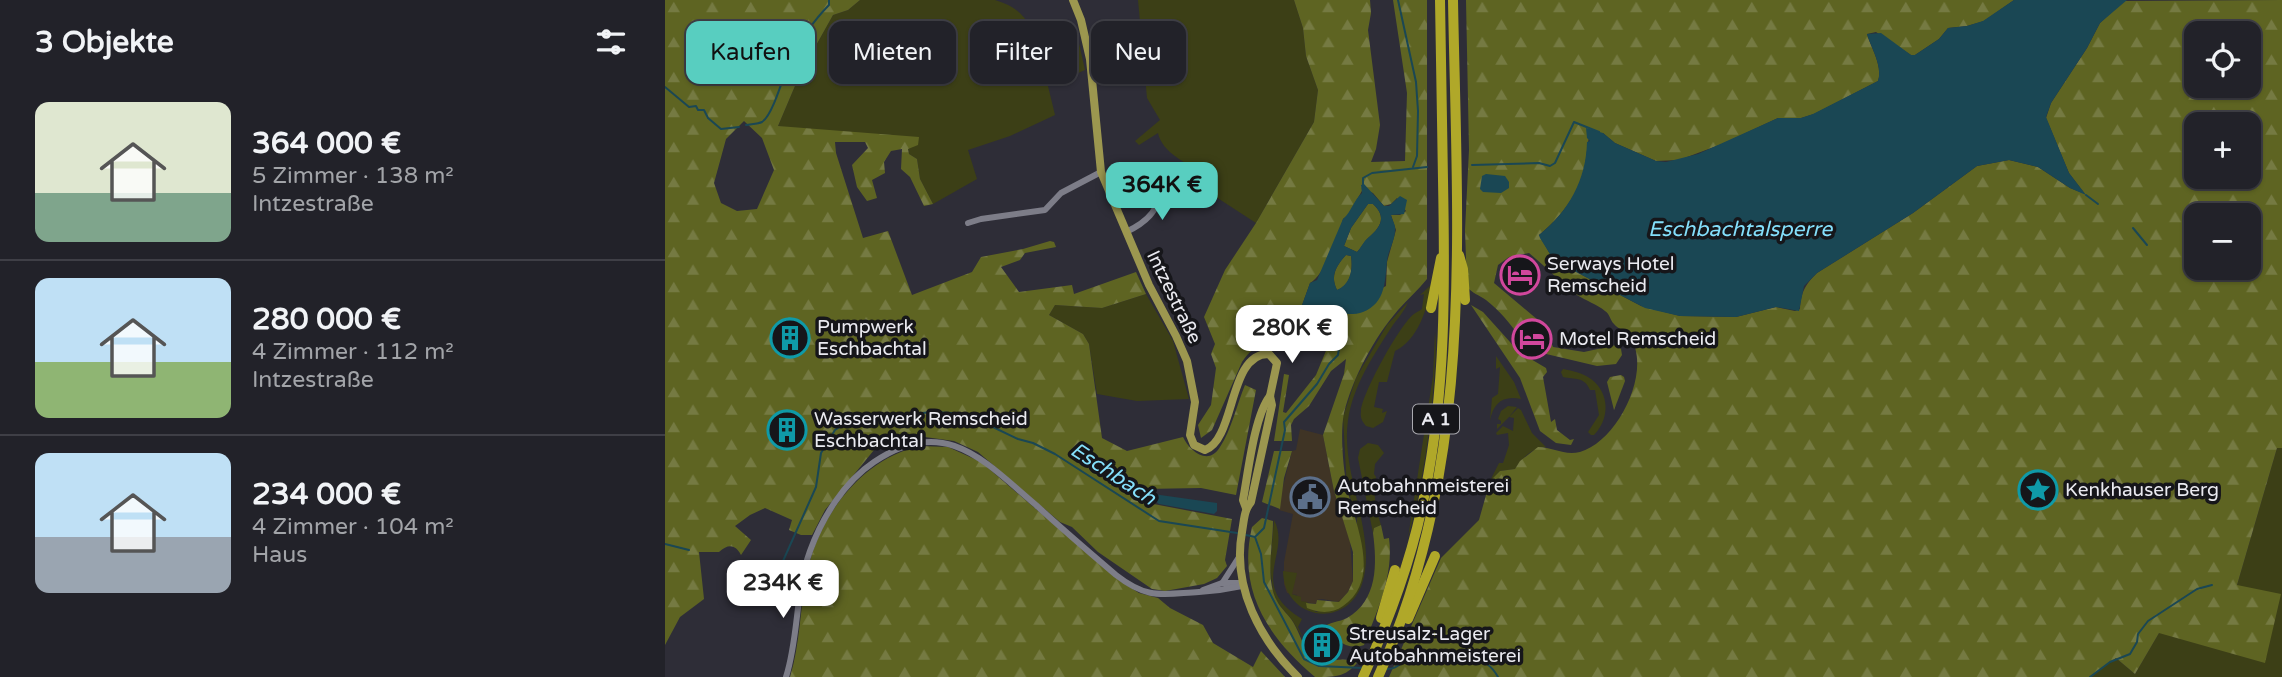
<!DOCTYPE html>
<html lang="de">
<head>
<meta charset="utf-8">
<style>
	:root { --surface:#222229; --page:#2e2f35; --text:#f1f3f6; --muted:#a2a4a8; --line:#3f3f46; --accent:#58cec0 }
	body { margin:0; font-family:"Varela Round",sans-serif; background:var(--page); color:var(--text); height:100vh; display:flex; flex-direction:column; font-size:26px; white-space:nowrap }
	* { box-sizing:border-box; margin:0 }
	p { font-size:23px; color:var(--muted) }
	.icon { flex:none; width:38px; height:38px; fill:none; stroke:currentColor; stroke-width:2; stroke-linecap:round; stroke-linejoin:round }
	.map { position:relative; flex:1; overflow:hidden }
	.details { display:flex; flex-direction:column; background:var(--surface); width:665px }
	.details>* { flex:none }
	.hud { position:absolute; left:21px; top:21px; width:665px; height:63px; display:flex; gap:14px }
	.buttons { position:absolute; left:1519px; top:21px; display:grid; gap:14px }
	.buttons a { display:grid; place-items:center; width:77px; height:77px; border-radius:14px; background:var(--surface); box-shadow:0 2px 5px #0004,0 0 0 2px var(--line); font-size:35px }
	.price { position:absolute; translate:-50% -60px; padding:0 16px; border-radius:14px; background:#fff; color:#222; font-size:23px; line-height:46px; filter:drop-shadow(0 2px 4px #0008) }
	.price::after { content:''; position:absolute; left:50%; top:42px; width:21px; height:16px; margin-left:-10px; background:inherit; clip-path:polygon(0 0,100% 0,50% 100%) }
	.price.active { background:var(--accent); color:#111 }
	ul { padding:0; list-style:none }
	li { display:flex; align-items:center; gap:21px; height:175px; padding:0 35px }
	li+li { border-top:2px solid var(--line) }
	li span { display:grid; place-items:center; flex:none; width:196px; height:140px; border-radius:14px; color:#555 }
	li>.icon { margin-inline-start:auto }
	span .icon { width:84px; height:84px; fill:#fffc; stroke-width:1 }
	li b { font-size:30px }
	h2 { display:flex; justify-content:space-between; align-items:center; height:84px; padding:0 35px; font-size:30px }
	.pill { padding:0 24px; border-radius:14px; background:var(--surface); box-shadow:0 2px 5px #0004,0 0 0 2px var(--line); font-size:24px; line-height:63px }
	.pill.active { background:var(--accent); color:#111 }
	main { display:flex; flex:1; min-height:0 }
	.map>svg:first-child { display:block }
	.industrial { fill:#3f3425 }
	.green { fill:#3c3f16 }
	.forest { fill:url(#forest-firs); fill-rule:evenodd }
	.water { fill:#1a4754; fill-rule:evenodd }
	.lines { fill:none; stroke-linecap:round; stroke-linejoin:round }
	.stream { stroke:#1a4754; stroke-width:2 }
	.minor { stroke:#7d7d88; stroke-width:6 }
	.major { stroke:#9c974f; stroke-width:8 }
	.highway { stroke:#b0a829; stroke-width:10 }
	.labels { text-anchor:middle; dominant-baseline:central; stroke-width:7; stroke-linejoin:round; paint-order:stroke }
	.shield { fill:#16161a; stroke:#aaaab0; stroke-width:2 }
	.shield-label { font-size:18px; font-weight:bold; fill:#eaeaf0 }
	.poi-label { font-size:19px; fill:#eaeaf0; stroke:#16161a; text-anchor:start }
	.street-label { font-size:19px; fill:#eaeaf0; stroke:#16161a }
	.water-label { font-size:21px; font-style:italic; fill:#84dffb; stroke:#16161a }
</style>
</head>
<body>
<main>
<section class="details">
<h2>3 Objekte<svg class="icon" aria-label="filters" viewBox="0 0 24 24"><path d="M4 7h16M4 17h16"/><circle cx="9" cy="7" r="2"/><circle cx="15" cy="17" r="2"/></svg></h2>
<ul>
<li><span style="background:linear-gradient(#dfe7d0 65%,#7fa58c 0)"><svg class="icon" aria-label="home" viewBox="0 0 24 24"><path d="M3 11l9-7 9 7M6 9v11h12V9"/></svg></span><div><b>364 000 €</b><p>5 Zimmer · 138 m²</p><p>Intzestraße</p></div></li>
<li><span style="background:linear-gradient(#bfe0f5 60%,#8fb573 0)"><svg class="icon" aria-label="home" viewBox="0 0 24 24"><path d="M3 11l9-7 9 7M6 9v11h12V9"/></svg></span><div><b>280 000 €</b><p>4 Zimmer · 112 m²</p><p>Intzestraße</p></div></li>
<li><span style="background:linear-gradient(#bfe0f5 60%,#9aa5b1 0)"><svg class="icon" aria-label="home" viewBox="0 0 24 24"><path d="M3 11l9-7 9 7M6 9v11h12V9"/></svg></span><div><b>234 000 €</b><p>4 Zimmer · 104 m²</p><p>Haus</p></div></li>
</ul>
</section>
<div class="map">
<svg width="1617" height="677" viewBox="0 0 1617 677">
	<defs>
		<pattern id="forest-firs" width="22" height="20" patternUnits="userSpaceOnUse" patternTransform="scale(1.75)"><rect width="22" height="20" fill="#5e6422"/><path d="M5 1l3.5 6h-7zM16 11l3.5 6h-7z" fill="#757a42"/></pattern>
	</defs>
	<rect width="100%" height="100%" fill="#2e2d37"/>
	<polygon class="industrial" points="635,429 658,435 669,491 685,541 688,581 683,592 674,602 657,599 652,600 651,604 635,601 632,599 632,595 622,593 619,584 619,562 628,514 614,510 614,502 627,451 631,450"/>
	<g class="green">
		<path d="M 195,0 L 330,0 C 360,9 365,24 376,52 L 413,39 L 420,70 L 383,86 L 390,115 L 345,136 L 303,150 L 312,179 L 268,204 L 255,179 L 252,159 L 244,154 L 243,149 L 113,126 L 135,74 L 168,15 L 183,10 Z"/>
		<path d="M 473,0 L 629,0 L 638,28 L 641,56 L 653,90 L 649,122 L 591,223 L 534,186 L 540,174 C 523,164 497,153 493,133 L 474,145 L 470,141 L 495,120 L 482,98 Z"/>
		<path d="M 766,285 C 763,308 753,340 730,351 L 722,382 L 714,382 L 709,407 L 718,409 L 717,413 L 722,411 L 718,422 L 708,428 L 701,426 C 697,421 695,418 696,411 C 697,394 735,324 749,314 C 751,312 755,311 757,309 L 759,294 L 755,295 Z"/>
		<polygon points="481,294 508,341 524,399 472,401 432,394 424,344 418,334 384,315 390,305 437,308"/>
		<path d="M 743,302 C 740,311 731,320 726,328 C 708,356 688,386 683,420 C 675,474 713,536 697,584 C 681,630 619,620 618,571 L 632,573 L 627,594 L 636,597 L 636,601 L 642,602 L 651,612 L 690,594 L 692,518 L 682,488 L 678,417 L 691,378 L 722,325 Z"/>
		<path d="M 770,332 C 772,348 770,365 769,381 C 765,434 757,487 743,538 L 768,376 Z"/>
		<path d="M 831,356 L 849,382 L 856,399 C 838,395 828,403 825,421 L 827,398 L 833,394 L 835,367 L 831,369 Z"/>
		<path d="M 898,369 C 908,371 918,373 926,379 C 945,393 945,419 929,435 L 926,435 L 923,432 L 934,415 L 930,390 L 925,390 C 919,376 910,380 898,377 L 896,372 Z"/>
		<path d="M 843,406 L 852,407 L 844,417 L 853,408 L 856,410 L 867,433 L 881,447 C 868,447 857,458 850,469 L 835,471 L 825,481 L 834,463 L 838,463 L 844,445 L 843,433 L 832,435 L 831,433 L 838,426 L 848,431 L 849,418 L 844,417 L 832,429 L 832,424 L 836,424 L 836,421 L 833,419 L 836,411 Z"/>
		<path d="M 703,443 L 713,445 L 719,453 L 710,464 L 709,474 L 711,477 C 708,493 710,507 716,525 L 709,528 L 708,533 L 693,458 L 695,449 Z"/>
		<polygon points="1612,448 1617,448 1617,677 1425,677 1451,658 1470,674 1494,633 1572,585"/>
		<path d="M 609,520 C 627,553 581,585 637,619 L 633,627 L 639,640 L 627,620 L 612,602 L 608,591 L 605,567 Z"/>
	</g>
	<g class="forest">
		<path d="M 0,0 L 195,0 L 183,10 L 168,15 L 135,74 L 113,126 L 254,137 L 253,145 L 243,149 L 244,154 L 252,159 L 255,179 L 268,204 L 259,206 L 245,177 L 236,169 L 237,149 L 226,151 L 219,162 L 220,173 L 207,180 L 212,198 L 202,201 L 192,187 L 187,165 L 203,148 L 200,142 L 170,142 L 171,153 L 198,238 L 223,231 L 247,295 L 307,272 L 316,257 L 358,249 L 385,241 L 389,242 L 391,247 L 360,253 L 355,260 L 336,267 L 354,292 L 407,285 L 409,294 L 471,272 L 481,294 L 437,308 L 390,305 L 384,315 L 418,334 L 424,344 L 437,438 L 462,451 L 518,437 C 524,450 543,467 555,447 C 566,431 572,404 580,385 L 591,390 L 571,495 L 536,488 L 478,489 L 478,502 L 567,519 L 560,560 L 562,566 L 552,578 L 539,584 L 500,591 L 487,589 L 433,552 L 407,527 L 395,522 L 313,452 L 289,441 L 260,437 L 209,450 L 160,510 L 147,535 L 136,535 L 124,530 L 127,520 L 100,508 L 85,515 L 70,526 L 86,540 L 76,555 C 70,544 63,544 54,552 L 34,552 L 39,599 L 15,617 L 0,645 ZM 79,121 L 97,138 L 109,170 L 92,209 L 72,211 L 56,203 L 49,183 L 61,139 Z"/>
		<path d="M 629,0 L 705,0 L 706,13 L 703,30 L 715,125 L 711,149 L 706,162 L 740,161 L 742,93 L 728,0 L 762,0 L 762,279 C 753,290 743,299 733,310 C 709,338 688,377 679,413 C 675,432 678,468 682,487 C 689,524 718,578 678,606 C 667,614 653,613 642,608 L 641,603 L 651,604 L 652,600 L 674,602 L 683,592 L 688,581 L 688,552 L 669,491 L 658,435 L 679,374 L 681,359 L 666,371 L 644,406 L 629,419 L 626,425 L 627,441 L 609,441 L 619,374 L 624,375 L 618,412 L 621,413 L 651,375 L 670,329 L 652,325 L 622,329 L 619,323 L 613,321 L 603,346 C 590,347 584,351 577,362 L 547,430 L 536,438 L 533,425 L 546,405 L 551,368 L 546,354 L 550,344 L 539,317 L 560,270 L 591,223 L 649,122 L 653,90 L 641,56 L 638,28 ZM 698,189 L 708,193 L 719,206 L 726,204 L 732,198 L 741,211 L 735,215 L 726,215 L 731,230 L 722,262 L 721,286 C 692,302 671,320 636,308 L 645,283 C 659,276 674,235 678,219 L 683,215 Z"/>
		<path d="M 801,0 L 1349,0 L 1319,21 L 1302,26 L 1283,28 L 1274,39 L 1250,55 L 1246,55 L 1211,32 L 1202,34 C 1206,48 1218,66 1213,81 L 1149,114 L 1136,118 L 1113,118 L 1057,144 L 1014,160 L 991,161 L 950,143 L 938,133 L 924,138 C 922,144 922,156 920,165 C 914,194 897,216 874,235 L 885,254 L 896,264 L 976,306 L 1015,316 L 1071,317 L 1111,307 L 1130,311 L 1135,309 C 1136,292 1140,285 1152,273 L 1248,213 L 1312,166 L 1344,160 L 1373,167 L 1405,188 L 1420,194 L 1404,173 L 1381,118 L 1386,103 L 1422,48 L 1435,23 L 1459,1 L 1617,0 L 1617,448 L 1612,448 L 1572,585 L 1616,594 L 1600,663 L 1494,633 L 1470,674 L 1451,658 L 1425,677 L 724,677 L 776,558 L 814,520 L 825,481 L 835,471 L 850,469 L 855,461 L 873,447 C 888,447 899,456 915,452 C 952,442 988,371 965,337 C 960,330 953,329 949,324 C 945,320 945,314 940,311 C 932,304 921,301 912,295 C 895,282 880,266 864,253 L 844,257 L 833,265 L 829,283 L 873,320 L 859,337 L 855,338 C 846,324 834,310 821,300 C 814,295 807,293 802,287 L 800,230 L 804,150 ZM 1531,33 L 1584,33 L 1584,86 L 1531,86 ZM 1531,124 L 1584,124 L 1584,177 L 1531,177 ZM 1531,215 L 1584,215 L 1584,268 L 1531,268 Z"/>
		<path d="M 703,204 L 708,204 C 722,217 716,227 703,238 C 699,242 696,248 692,252 L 679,246 L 686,228 Z"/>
		<path d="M 681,255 L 686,256 C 688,269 686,285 672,290 C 665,276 671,266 681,255 Z"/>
		<polygon points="806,305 818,312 854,352 881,368 882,372 878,377 886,422 890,419 892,430 905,440 909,439 906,445 891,443 875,431 855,378"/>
		<polygon points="883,341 886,342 888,347 919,352 951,345 956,349 957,355 951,364 932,366 877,353"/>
		<polygon points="956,375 959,377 960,381 949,410 942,382 945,377"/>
		<path d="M 255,446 L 283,447 L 316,462 L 455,581 L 474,593 L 493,598 L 505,608 L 538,625 L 548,643 L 588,667 L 596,651 L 620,677 L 125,677 C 135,644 135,610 141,577 C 152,519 195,459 255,446 Z"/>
		<polygon points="609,451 627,451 619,478 615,509 597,502"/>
		<path d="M 597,518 L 608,521 C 608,546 600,579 612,601 C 616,609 624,615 628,622 C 636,635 638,650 651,658 C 665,666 674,654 692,663 C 680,677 671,677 650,677 C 603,637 572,591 587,527 Z"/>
		<path d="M 716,525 L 719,539 L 724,538 C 729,576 712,611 699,645 C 681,651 671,639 658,628 C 663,622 675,622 682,618 C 713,600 712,564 708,533 L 709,528 Z"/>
	</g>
	<g class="water">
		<path d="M 1349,0 L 1462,0 L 1435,23 L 1422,48 L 1386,103 L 1381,117 L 1404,173 L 1421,195 L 1405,188 L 1373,167 L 1344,160 L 1312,166 L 1248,213 L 1152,273 L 1139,286 L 1134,311 L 1111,307 L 1071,317 L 1015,316 L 980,308 L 896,264 L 885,254 L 875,238 L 874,235 C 904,211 921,180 922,142 L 925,141 L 922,138 L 921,128 L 938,133 L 950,143 L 991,161 L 1001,162 L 1033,154 L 1113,118 L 1136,118 L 1148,114 L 1213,81 C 1218,66 1206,48 1202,34 L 1216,33 L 1246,55 L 1250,55 L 1274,39 L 1283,28 L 1302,26 L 1318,21 Z"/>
		<polygon points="821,174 840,176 844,182 844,188 836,193 818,192 815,189 817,176"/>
		<path d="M 699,184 L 719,206 L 724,206 L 735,196 L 742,200 L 739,214 L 726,215 C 727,220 731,225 730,230 C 730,241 723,251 722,261 C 720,280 721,303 698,312 C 683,318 657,309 639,312 L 636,308 L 645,283 L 652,280 L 678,219 C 687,211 688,201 697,193 L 696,185 ZM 703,204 L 708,204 C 722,217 716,227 703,238 C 698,242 696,248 692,252 L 679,246 L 686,228 ZM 681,255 L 686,256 C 688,269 686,284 672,290 C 665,276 671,266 681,255 Z"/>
		<polygon points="488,494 552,503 552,511 549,514 494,504 488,499"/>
	</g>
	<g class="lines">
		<g class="stream">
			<polyline points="733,0 751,82 753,111 752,156 748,167"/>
			<polyline points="0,87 24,107 31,106 33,110 39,110 43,118 56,129 74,127"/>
			<path d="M 81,125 C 86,124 93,124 97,122 C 108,115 119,74 124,62 C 130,46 151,18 164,5 L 164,0"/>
			<polyline points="807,165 874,163 885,166 890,163 909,122 934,132"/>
			<polyline points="698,186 698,178 707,173 762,167"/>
			<polyline points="1421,195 1433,204"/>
			<polyline points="1468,228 1482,245"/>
			<polyline points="581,535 590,537 599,528 620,430 619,422 652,384 664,364 673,355 679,312"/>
			<polyline points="590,537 596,554 599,582 639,659 654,666 698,668"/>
			<polyline points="0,544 24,550"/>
			<polyline points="106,588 151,487 156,453 170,430 183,421 267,412 286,413 307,417 353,439 368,443 390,454 494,521 572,533"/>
			<path d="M 721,669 C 732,670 737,661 746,657 C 751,655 757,656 763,656 C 788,654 819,651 833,677"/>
			<polyline points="1425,677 1445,662 1465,654 1472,642 1473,634 1483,621 1532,589 1547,585"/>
		</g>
		<g class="minor">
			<polyline points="303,223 316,219 380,210 396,193 436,172"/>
			<path d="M 461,232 C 478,224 497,210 493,189"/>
			<polyline points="558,582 574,557"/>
			<polyline points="538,590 557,583 577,583"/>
			<path d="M 121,677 C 134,636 130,592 145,551 C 157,518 179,482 209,462 C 280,414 319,461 371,505 C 397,529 424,552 451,575 C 483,600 497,594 534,592 C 549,591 563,589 577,586"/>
		</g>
		<g class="major">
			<path d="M 408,0 L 416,20 L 425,59 L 436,172 L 484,285 L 511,336 L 522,361 L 530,402 L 525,435 L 529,445 L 540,450 C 571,439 563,353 604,354 L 612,363 L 605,396 L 607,405 L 586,502 C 579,510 579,521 577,532 C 567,587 595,640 633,677"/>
			<path d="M 581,508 L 578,500 C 583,474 589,416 605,396"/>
		</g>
		<g class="highway">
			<polyline points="794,255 798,269 800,300"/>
			<polyline points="766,308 776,258"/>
			<polyline points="716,618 730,570"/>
			<polyline points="743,619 770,556"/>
			<path d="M 698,677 C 725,618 748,556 760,492 C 781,389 780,284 778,180 C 777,120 776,60 775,0"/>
			<path d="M 713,677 C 811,463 792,230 788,0"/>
		</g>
	</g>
	<defs>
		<g id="hotel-ring" transform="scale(2.0125)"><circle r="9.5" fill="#16161a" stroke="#d1479c" stroke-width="1.5"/><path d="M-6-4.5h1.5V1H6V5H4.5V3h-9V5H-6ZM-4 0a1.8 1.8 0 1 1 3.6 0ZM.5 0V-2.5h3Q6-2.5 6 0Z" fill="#d1479c"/></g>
		<g id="building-ring" transform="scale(2.0125)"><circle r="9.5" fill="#16161a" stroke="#0f9aa8" stroke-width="1.5"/><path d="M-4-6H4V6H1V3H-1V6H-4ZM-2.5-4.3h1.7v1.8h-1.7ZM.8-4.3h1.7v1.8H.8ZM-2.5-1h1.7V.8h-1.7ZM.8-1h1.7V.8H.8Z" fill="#0f9aa8"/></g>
		<g id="sight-ring" transform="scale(2.0125)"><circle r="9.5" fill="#16161a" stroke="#0f9aa8" stroke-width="1.5"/><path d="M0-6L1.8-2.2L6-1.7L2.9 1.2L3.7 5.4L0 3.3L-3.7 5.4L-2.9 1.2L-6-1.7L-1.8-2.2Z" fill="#0f9aa8"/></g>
		<g id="civic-ring" transform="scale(2.0125)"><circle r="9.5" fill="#16161a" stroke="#5c6f8a" stroke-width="1.5"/><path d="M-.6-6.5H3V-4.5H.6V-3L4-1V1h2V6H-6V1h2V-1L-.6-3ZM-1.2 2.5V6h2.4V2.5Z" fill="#5c6f8a"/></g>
	</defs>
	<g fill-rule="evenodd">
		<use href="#hotel-ring" x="855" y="275"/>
		<use href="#building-ring" x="125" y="338"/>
		<use href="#hotel-ring" x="867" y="339"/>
		<use href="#building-ring" x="122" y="430"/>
		<use href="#sight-ring" x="1373" y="490"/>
		<use href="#civic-ring" x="645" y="497"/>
		<use href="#building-ring" x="657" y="645"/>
	</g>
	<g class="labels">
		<rect class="shield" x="748" y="404.5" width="46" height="29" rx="5"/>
		<g class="shield-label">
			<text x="771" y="419">A 1</text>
		</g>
		<g class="poi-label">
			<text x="882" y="264">Serways Hotel<tspan x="882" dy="22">Remscheid</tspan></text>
			<text x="152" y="327">Pumpwerk<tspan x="152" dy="22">Eschbachtal</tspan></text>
			<text x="894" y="339">Motel Remscheid</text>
			<text x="149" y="419">Wasserwerk Remscheid<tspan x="149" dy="22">Eschbachtal</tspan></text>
			<text x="672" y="486">Autobahnmeisterei<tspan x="672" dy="22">Remscheid</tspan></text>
			<text x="1400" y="490">Kenkhauser Berg</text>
			<text x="684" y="634">Streusalz-Lager<tspan x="684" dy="22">Autobahnmeisterei</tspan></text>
		</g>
		<g class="street-label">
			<text transform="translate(509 297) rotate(64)">Intzestraße</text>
		</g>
		<g class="water-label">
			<text x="1075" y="229">Eschbachtalsperre</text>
			<text transform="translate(448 474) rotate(33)">Eschbach</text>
		</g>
	</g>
</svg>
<div class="buttons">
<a><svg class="icon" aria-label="locate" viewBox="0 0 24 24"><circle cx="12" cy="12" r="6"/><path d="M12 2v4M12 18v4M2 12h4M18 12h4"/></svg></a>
<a>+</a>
<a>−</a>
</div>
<b class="price active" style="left:497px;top:222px">364K €</b>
<b class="price" style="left:627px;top:365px">280K €</b>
<b class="price" style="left:118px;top:620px">234K €</b>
<div class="hud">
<a class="pill active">Kaufen</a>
<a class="pill">Mieten</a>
<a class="pill">Filter</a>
<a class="pill">Neu</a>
</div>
</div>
</main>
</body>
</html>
